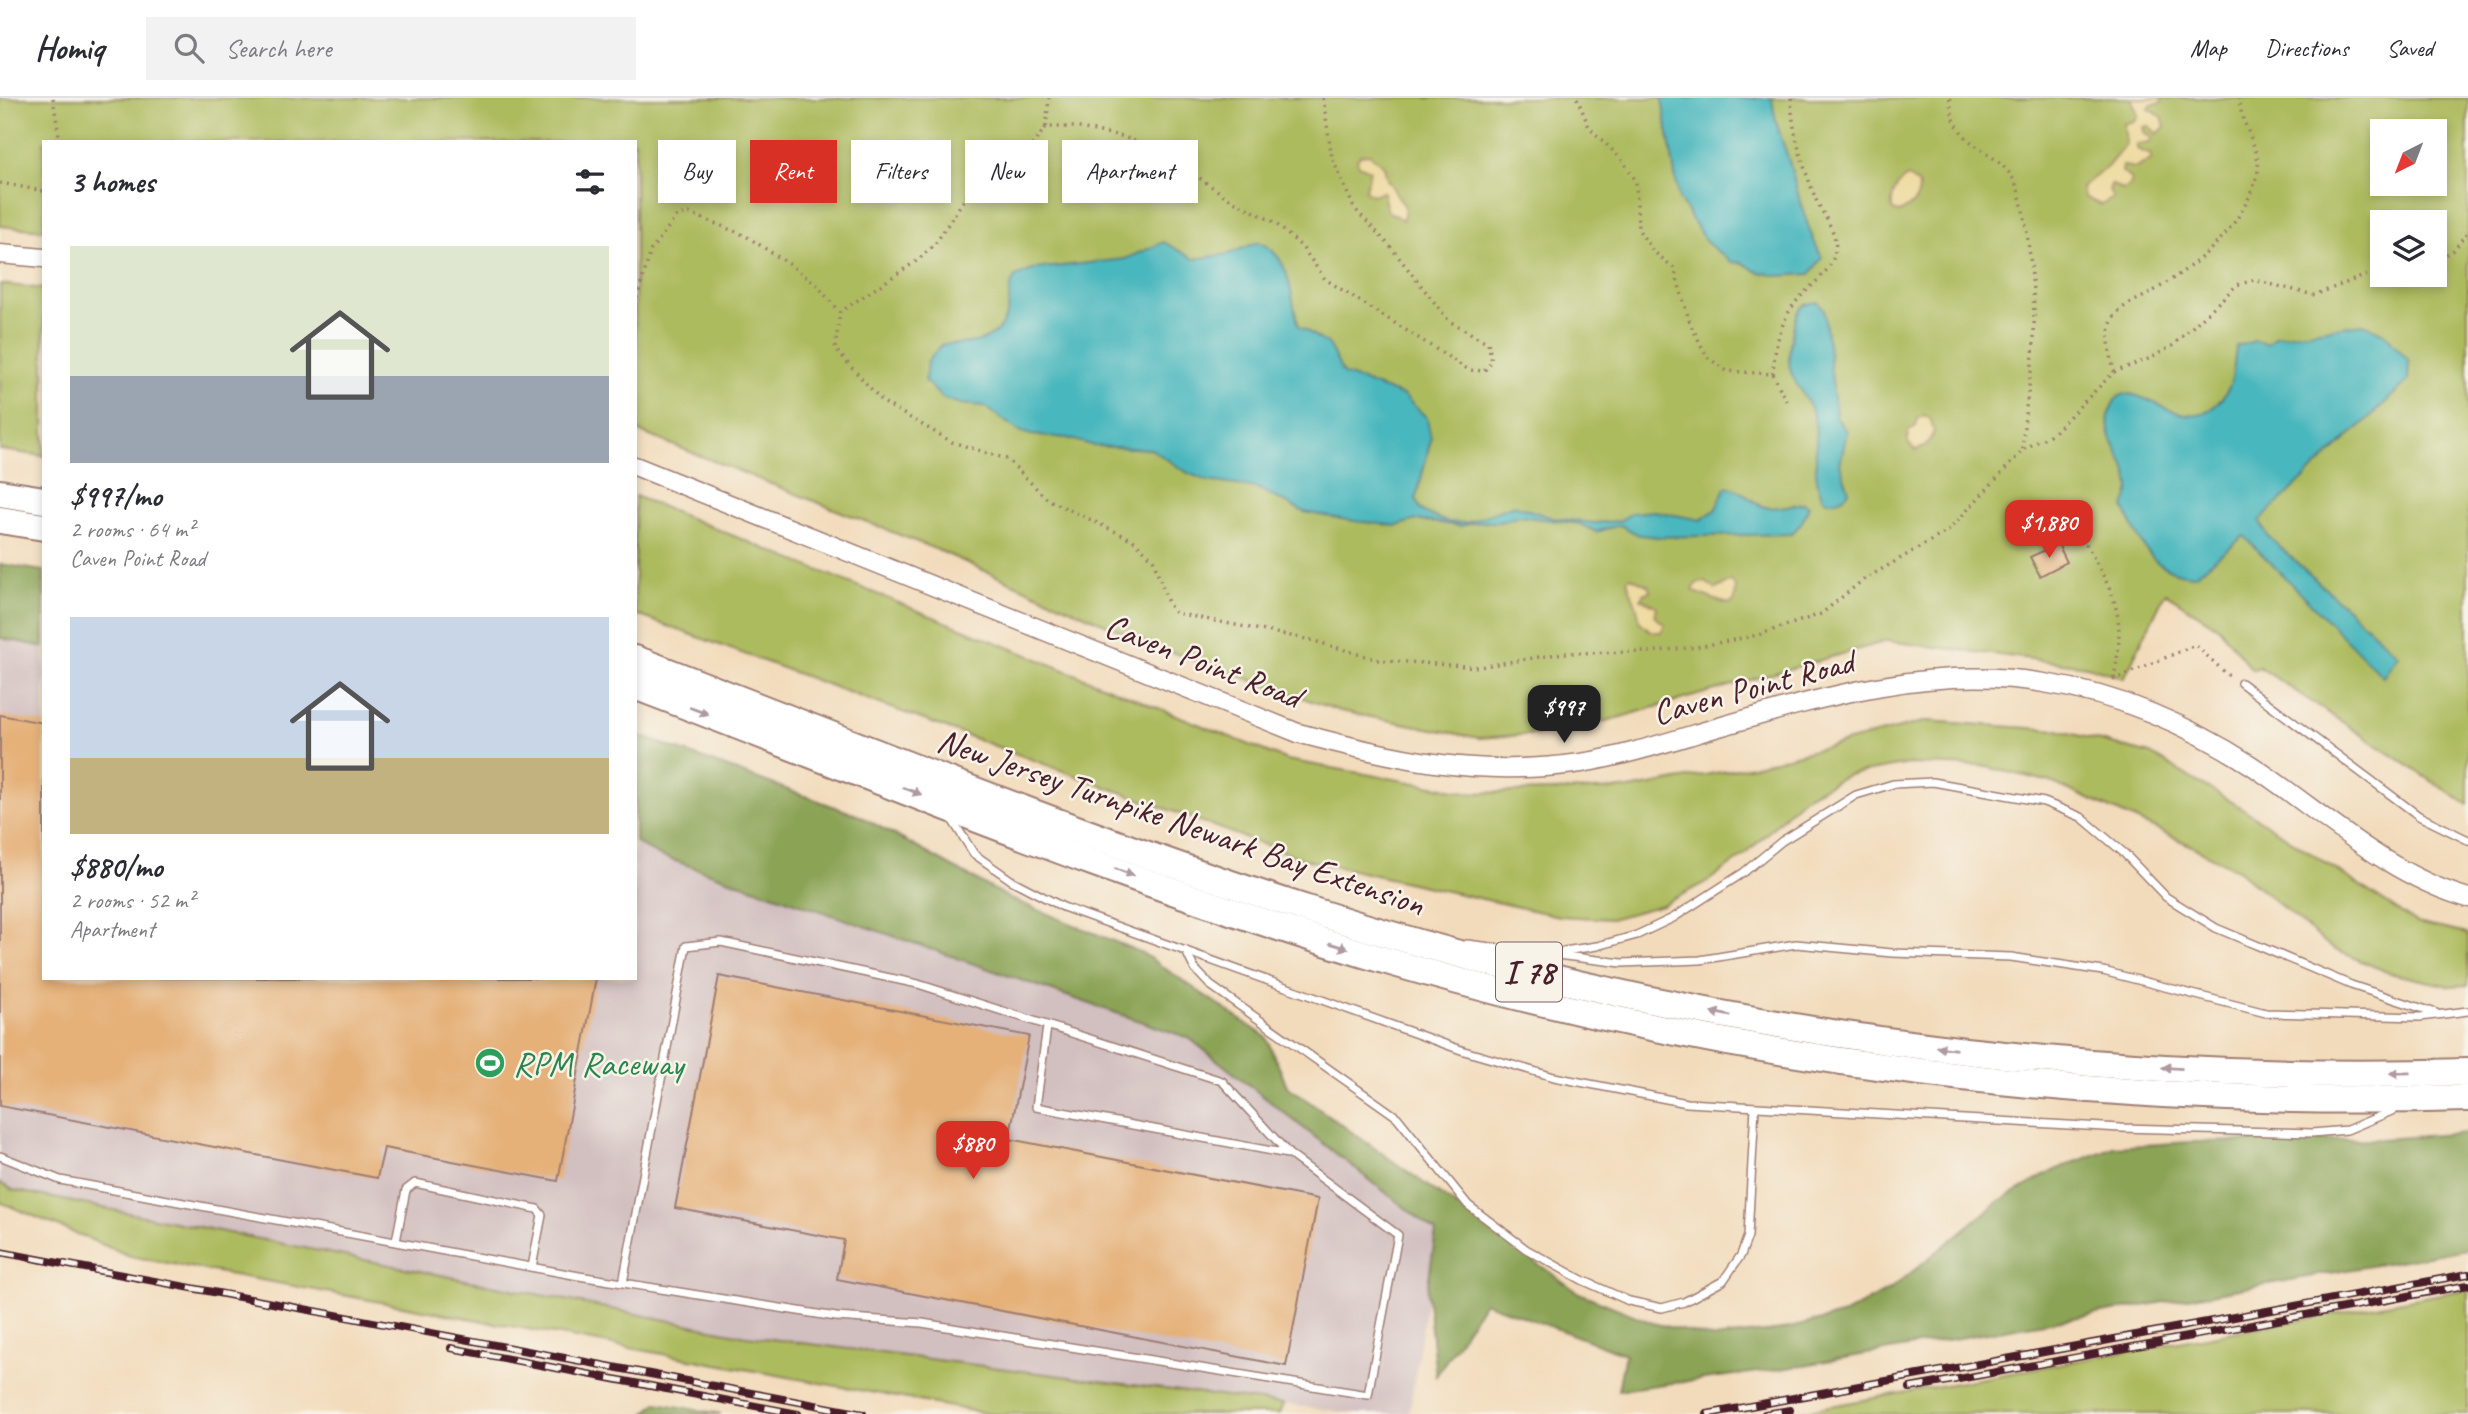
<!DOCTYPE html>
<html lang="en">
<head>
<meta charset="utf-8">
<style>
	:root { --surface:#fff; --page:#f2f2f3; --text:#2b2b33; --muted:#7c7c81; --line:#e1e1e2; --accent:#d93025 }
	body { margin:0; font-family:Caveat,sans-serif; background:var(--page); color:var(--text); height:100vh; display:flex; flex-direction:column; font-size:26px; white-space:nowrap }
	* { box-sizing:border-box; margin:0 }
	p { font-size:23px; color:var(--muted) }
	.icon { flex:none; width:38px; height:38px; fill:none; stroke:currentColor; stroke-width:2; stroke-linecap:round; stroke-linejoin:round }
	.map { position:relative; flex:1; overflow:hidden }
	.drawer { position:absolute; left:42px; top:42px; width:595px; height:840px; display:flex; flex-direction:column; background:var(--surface); border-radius:0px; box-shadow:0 4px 10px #0003 }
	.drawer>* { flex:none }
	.banner { position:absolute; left:658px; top:42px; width:665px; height:63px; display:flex; gap:14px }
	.needle { width:46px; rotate:222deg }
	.fabs { position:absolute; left:2370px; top:21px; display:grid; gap:14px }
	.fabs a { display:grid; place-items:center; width:77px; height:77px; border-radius:0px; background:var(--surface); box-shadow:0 4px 10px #0003; font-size:35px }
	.price { position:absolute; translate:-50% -60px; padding:0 16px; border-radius:14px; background:var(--accent); color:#fff; font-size:23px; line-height:46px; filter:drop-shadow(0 2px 4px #0008) }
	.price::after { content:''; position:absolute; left:50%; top:42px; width:21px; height:16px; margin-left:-10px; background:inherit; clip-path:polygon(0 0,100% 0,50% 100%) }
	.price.selected { background:#222; color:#fff }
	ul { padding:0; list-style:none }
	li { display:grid; align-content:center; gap:14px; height:371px; padding:0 28px }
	li span { display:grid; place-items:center; height:217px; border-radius:0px; color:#555 }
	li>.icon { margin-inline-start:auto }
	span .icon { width:126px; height:126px; fill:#fffc; stroke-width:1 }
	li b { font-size:30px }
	h2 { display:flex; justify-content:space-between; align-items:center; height:84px; padding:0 28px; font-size:30px }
	.chip { padding:0 24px; border-radius:0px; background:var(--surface); box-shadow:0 4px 10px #0003; font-size:24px; line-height:63px }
	.chip.selected { background:var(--accent); color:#fff }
	header { display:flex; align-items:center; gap:42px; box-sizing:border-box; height:98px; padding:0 35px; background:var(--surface); border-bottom:2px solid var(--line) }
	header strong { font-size:33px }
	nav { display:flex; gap:38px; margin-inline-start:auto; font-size:24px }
	.search { width:490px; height:63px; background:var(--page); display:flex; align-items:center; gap:18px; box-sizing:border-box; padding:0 24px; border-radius:0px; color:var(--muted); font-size:26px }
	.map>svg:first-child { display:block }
	.industrial { fill:#d2bfc0 }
	.green { fill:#adbb5e; stroke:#7c6d44; stroke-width:2; fill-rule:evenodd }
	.forest { fill:#8aa355; stroke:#6a6140; stroke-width:2 }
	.sand { fill:#eeda9e; stroke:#9c7c64; stroke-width:2 }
	.water { fill:#48b7be; stroke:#496b74; stroke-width:2 }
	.building { fill:#e5b179 }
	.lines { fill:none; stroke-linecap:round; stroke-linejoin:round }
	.service-casing { stroke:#9e7d73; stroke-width:10 }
	.tertiary-casing { stroke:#9e7d73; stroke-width:21 }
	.motorway-casing { stroke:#9e7d73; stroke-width:30 }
	.path { stroke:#9e7d73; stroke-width:3.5; stroke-dasharray:2 5; stroke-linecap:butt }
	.service { stroke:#fff; stroke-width:7 }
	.tertiary { stroke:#fff; stroke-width:18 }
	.motorway { stroke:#fff; stroke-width:26 }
	.rail-casing { stroke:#4a1f2b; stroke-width:8 }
	.rail { stroke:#f7f3e8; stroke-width:5; stroke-dasharray:16; stroke-linecap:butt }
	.oneway { fill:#ae9aa0 }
	.labels { text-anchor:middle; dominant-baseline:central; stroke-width:5; stroke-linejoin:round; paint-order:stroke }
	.shield { fill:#f7f3e8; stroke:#7e5f64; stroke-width:2 }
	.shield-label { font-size:33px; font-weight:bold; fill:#4a1f2b }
	.street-label { font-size:35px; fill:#4a1f2b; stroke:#f7f3e8 }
	.leisure-label { font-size:35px; fill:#27864d; stroke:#f7f3e8; text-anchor:start }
</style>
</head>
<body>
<header>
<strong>Homiq</strong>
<div class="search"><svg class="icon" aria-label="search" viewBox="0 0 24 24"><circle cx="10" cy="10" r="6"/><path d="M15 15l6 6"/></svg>Search here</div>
<nav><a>Map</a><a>Directions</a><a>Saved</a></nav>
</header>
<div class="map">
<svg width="2468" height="1316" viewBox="0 0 2468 1316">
	<rect width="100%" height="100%" fill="#f7f3e8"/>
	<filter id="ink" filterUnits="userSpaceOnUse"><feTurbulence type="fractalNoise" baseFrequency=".0143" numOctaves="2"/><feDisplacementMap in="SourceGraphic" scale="14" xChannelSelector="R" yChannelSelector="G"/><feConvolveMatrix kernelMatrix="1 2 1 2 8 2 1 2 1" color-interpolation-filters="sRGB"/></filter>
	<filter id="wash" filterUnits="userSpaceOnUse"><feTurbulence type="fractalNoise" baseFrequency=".00686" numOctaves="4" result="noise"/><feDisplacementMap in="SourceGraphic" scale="28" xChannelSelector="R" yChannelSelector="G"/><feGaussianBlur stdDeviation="1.57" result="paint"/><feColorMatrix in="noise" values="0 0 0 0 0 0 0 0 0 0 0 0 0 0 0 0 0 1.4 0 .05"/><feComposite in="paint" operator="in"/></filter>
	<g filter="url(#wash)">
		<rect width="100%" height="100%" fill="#f2dbbb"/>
		<polygon class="industrial" points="0,540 44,549 44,880 635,880 635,744 658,757 1189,940 1437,1134 1409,1316 1360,1316 747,1238 13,1092 0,1085"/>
		<g class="green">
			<path d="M 0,0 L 2468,0 L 2468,707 L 2259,569 L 2252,572 L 2219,530 L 2165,495 L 2124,580 L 2087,568 L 1887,543 L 1568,634 L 1479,640 L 1340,613 L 1157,549 L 940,453 L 635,332 L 635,44 L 44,44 L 44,132 L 0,128 ZM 2382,33 L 2434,33 L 2434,86 L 2382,86 ZM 2382,124 L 2434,124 L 2434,177 L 2382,177 Z"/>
			<polygon points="0,186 44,191 44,358 0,352"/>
			<polygon points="635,398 1287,662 1472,695 1629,691 1748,669 1927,623 2058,632 2150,656 2242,710 2417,825 2468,836 2468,887 2449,888 2389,875 2333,851 2239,773 2180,742 2051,684 1982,668 1909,666 1847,677 1803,700 1746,756 1708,783 1662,807 1611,821 1559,818 1303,761 635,516"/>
			<polygon points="0,1085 13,1092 747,1238 1283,1306 1279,1316 989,1316 130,1158 0,1104"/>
			<polygon points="2468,1191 2468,1316 1787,1316"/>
		</g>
		<g class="forest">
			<polygon points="0,466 44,473 44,549 0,540"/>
			<polygon points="635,636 860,718 1009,800 1142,855 1266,939 1287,988 1579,1195 1653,1225 1713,1240 1782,1232 1845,1216 1891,1191 1999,1103 2055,1072 2114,1049 2191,1044 2381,1041 2468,1035 2468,1151 1781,1271 1618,1292 1625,1256 1484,1204 1436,1278 1427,1193 1436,1134 1189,940 658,757 635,744"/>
			<polygon points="657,1305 721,1316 645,1316"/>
		</g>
		<g class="sand">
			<polygon points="2131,0 2162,0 2162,5 2151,7 2149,11 2162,19 2165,29 2157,36 2149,28 2143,29 2145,36 2152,40 2149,45 2137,46 2137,51 2151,57 2151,62 2136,70 2123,68 2122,74 2132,81 2130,88 2123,92 2111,86 2109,93 2113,100 2101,107 2084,99 2082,89 2108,68 2126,46 2124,26 2136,22 2138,17"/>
			<polygon points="1369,56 1384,68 1387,81 1405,109 1403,122 1387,113 1383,94 1371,97 1365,92 1370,72 1359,67 1357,62 1360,57"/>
			<path d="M 1908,79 L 1918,86 C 1922,101 1911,108 1900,115 L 1893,112 C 1889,101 1897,83 1908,79 Z"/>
			<polygon points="1925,317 1931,322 1934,334 1925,349 1915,352 1908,345 1908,334 1916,328 1918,320"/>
			<path d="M 1631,479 L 1649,488 L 1650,493 L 1643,496 L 1641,501 L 1657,508 L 1655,519 L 1665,526 L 1661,534 L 1652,534 L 1639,523 C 1641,513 1630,495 1627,482 Z"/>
			<path d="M 1731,483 L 1736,490 L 1735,501 L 1731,506 C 1725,506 1697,496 1693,492 L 1697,485 L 1705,484 L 1716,491 Z"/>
		</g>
		<g class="water">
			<path d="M 1662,0 L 1772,0 C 1774,23 1782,41 1789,63 C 1798,96 1806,129 1822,160 L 1810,176 L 1777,178 L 1756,173 L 1743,165 L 1731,164 L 1706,144 L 1679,101 Z"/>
			<path d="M 1164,144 L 1194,161 L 1229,156 L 1258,144 C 1293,157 1289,198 1299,228 L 1329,247 L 1343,276 L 1404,298 L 1427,320 L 1431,341 L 1416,401 L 1420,411 L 1427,416 L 1447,424 L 1466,425 L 1514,407 L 1553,420 L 1594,425 L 1619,423 L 1632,415 L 1654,413 L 1701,422 L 1715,412 L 1726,389 C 1741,389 1751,405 1765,409 C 1776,412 1793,406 1804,405 L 1809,408 L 1802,424 L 1792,436 L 1658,439 L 1639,437 L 1620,427 L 1596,434 L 1580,426 L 1520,418 L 1500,424 L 1479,424 L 1461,428 L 1416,422 L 1397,428 L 1347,422 L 1304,414 L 1257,390 L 1208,383 L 1188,375 L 1151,351 L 1095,348 L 1067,340 L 1031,337 L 1019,333 L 984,308 L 960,306 L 942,300 L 925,283 L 927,264 L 942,246 C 970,247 1000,246 1008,211 C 1011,198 1007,192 1015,179 L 1035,171 L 1125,161 Z"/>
			<path d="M 1818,204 L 1824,211 L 1836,319 L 1847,334 L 1840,366 L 1849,393 C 1845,401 1831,406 1823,400 C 1810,375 1820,347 1814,320 C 1810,302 1795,289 1790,271 C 1787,260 1793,216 1802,209 C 1807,205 1813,205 1818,204 Z"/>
			<path d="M 2363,226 L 2386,237 L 2409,263 L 2408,283 L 2259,423 L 2269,439 L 2398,557 L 2383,579 L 2244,438 L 2195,477 C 2150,475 2141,445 2124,409 C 2126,403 2130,395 2130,389 C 2128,359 2098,340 2112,308 C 2130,264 2191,361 2229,289 C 2235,277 2233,261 2237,248 L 2255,243 L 2267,246 L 2276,238 Z"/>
		</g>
		<g id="blocks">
			<g class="building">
				<polygon points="2058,446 2067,464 2040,478 2030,459"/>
				<polygon points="0,617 44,625 44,880 596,880 558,1083 384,1050 377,1080 0,1008"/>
				<polygon points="719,878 1029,938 1009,1041 1318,1101 1286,1268 837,1181 844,1142 675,1110"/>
			</g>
		</g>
	</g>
	<g filter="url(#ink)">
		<use href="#blocks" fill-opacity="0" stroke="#9e7d73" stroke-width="2"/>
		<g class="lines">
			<g class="service-casing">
				<g id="service">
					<polyline points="2241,585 2419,718 2468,742"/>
					<polyline points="951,720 974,756 1011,782 1063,809 1464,953 1554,979 1687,1005 2121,1030 2312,1035 2347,1032 2394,1012"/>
					<polyline points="1467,846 1622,865 1700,862 1796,846 1892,855 2011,859 2103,873 2266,915 2420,919 2468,913"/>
					<polyline points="1186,853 1194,870 1210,887 1397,1019 1468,1107 1526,1151 1582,1182 1629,1203 1662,1210 1684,1204 1723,1183 1741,1157 1748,1138 1755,1009"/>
					<polyline points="1564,853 1597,848 1637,837 1673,820 1743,775 1782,743 1856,697 1893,686 1933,684 2044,704 2081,719 2124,755 2166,799 2216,830 2351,887 2436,915"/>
					<polyline points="1047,929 1036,1009 1288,1056"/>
					<polyline points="0,1058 60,1082 579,1178 836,1219 922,1225 1368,1297 1398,1137 1289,1056 1222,983 918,886 721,844 686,848 623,1185"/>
					<polyline points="396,1143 406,1092 415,1085 537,1111 542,1117 532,1169"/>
				</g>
			</g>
			<g class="tertiary-casing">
				<g id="tertiary">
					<polyline points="0,156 44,160"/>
					<path d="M 635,368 L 1298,635 C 1397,661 1476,680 1581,665 C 1619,659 1658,647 1695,636 C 1809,603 1924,565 2044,585 C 2117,596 2189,627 2251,667 C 2322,714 2385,776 2468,800"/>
				</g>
			</g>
			<g class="motorway-casing">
				<g id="motorway">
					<polyline points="0,395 44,402"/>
					<polyline points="0,422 44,429"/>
					<path d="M 635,561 C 860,647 1084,740 1313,813 C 1685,932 2079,986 2468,974"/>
					<path d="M 635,588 C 881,682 1126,785 1377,860 C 1730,965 2100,1011 2468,1000"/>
				</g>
			</g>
			<g class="path">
				<polyline points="53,0 60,44"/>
				<path d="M 1323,0 L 1332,60 L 1354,110 L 1389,147 L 1449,223 L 1488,245 L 1492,263 L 1484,273 L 1469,272 L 1325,181 L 1302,149 L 1274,124 L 1228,100 L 1161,53 L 1121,38 L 1074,29 L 1046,29 L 1033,46 L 1013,63 L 990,75 L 971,91 L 935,146 L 918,162 L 840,214 L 835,251 L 883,304 L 952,344 L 1007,361 L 1047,401 L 1133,442 L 1153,461 L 1168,505 L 1175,515 L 1311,542 L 1379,562 L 1479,569 L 1563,555 L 1648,554 L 1697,549 L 1758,537 L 1821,516 L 1863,482 L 1948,433 L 2023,352 L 2053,335 L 2114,274 C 2111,258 2105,236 2113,221 C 2121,206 2139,202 2152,194 C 2199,165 2242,132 2257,77 C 2264,52 2238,26 2240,0"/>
				<path d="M 1577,0 L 1589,29 L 1623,63 L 1636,83 L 1638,131 L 1653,153 L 1674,170 L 1690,225 L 1707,259 L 1727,273 L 1773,276 C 1774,252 1780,224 1795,205 C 1808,188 1830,177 1835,154 C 1839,134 1822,117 1815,99 C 1803,68 1792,34 1791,0"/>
				<path d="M 1950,0 C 1952,56 2007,49 2019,95 C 2030,136 2037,214 2033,256 C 2030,288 2023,318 2023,352"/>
				<polyline points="1046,29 1049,0"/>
				<polyline points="0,85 44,93"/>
				<polyline points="2434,163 2454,152 2468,133"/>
				<polyline points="635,207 651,152 676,119 689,115 746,138 792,168 817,187 839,214"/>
				<polyline points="2114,274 2151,260 2172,248 2237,187 2254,182 2314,197 2367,177 2382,174"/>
				<polyline points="1773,276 1786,303"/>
				<path d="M 2086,446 C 2118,503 2126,518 2113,584"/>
				<polyline points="2113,582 2195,547 2229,578"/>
			</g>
			<use href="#service" class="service"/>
			<use href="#tertiary" class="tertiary"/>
			<use href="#motorway" class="motorway"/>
			<g class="rail-casing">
				<g id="rail">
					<polyline points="0,1154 863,1316"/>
					<polyline points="451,1250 798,1316"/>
					<polyline points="1910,1290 2468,1187"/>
					<polyline points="1707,1316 2468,1176"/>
					<polyline points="1765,1316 1790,1312"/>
				</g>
			</g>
			<use href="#rail" class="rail"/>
		</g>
		<defs><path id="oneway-solid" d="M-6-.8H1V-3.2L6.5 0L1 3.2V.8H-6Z" transform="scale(1.75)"/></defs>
		<g class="oneway">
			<use href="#oneway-solid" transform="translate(699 613) rotate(21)"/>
			<use href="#oneway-solid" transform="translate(912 693) rotate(21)"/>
			<use href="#oneway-solid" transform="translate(1124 774) rotate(21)"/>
			<use href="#oneway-solid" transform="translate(1339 848) rotate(17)"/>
			<use href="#oneway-solid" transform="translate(1721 916) rotate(-169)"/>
			<use href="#oneway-solid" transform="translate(1946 950) rotate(-173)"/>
			<use href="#oneway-solid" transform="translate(2172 970) rotate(-177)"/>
			<use href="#oneway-solid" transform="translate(2400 975) rotate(179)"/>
		</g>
	</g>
	<defs>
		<g id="stadium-disc" transform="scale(1.575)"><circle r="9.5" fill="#2e9e5b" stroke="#f7f3e8"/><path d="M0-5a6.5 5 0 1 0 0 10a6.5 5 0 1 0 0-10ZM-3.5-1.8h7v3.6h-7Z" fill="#fff"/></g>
	</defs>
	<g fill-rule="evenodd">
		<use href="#stadium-disc" x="490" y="965"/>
	</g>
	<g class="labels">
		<rect class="shield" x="1496" y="844.5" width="66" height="59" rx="5"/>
		<g class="shield-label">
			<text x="1529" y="874">I 78</text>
		</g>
		<g class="street-label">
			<text transform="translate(1203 563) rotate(21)">Caven Point Road</text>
			<text transform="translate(1753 589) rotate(-15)">Caven Point Road</text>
			<text transform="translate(1181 724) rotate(19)">New Jersey Turnpike Newark Bay Extension</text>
		</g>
		<g class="leisure-label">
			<text x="513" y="965">RPM Raceway</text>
		</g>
	</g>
</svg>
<div class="fabs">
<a><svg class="needle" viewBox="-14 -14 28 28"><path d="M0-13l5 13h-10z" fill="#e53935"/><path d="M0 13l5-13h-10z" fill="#7c7c81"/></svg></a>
<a><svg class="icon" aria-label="layers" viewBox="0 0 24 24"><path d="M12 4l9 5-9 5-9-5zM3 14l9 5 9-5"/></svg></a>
</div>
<b class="price" style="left:2049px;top:462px">$1,880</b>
<b class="price selected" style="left:1564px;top:647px">$997</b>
<b class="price" style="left:973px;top:1083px">$880</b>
<div class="banner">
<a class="chip">Buy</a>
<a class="chip selected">Rent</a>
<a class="chip">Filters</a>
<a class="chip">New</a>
<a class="chip">Apartment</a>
</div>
<section class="drawer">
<h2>3 homes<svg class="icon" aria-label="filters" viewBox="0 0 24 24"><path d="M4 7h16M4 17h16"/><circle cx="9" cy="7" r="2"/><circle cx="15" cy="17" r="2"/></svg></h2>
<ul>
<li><span style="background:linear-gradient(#dfe7d0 60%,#9aa5b1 0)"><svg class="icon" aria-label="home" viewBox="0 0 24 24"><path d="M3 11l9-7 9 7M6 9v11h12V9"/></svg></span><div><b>$997/mo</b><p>2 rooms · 64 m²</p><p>Caven Point Road</p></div></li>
<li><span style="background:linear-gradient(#c9d6e8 65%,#c2b280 0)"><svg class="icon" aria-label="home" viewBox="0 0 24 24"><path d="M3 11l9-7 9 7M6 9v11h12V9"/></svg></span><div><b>$880/mo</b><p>2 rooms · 52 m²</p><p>Apartment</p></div></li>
</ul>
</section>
</div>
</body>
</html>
